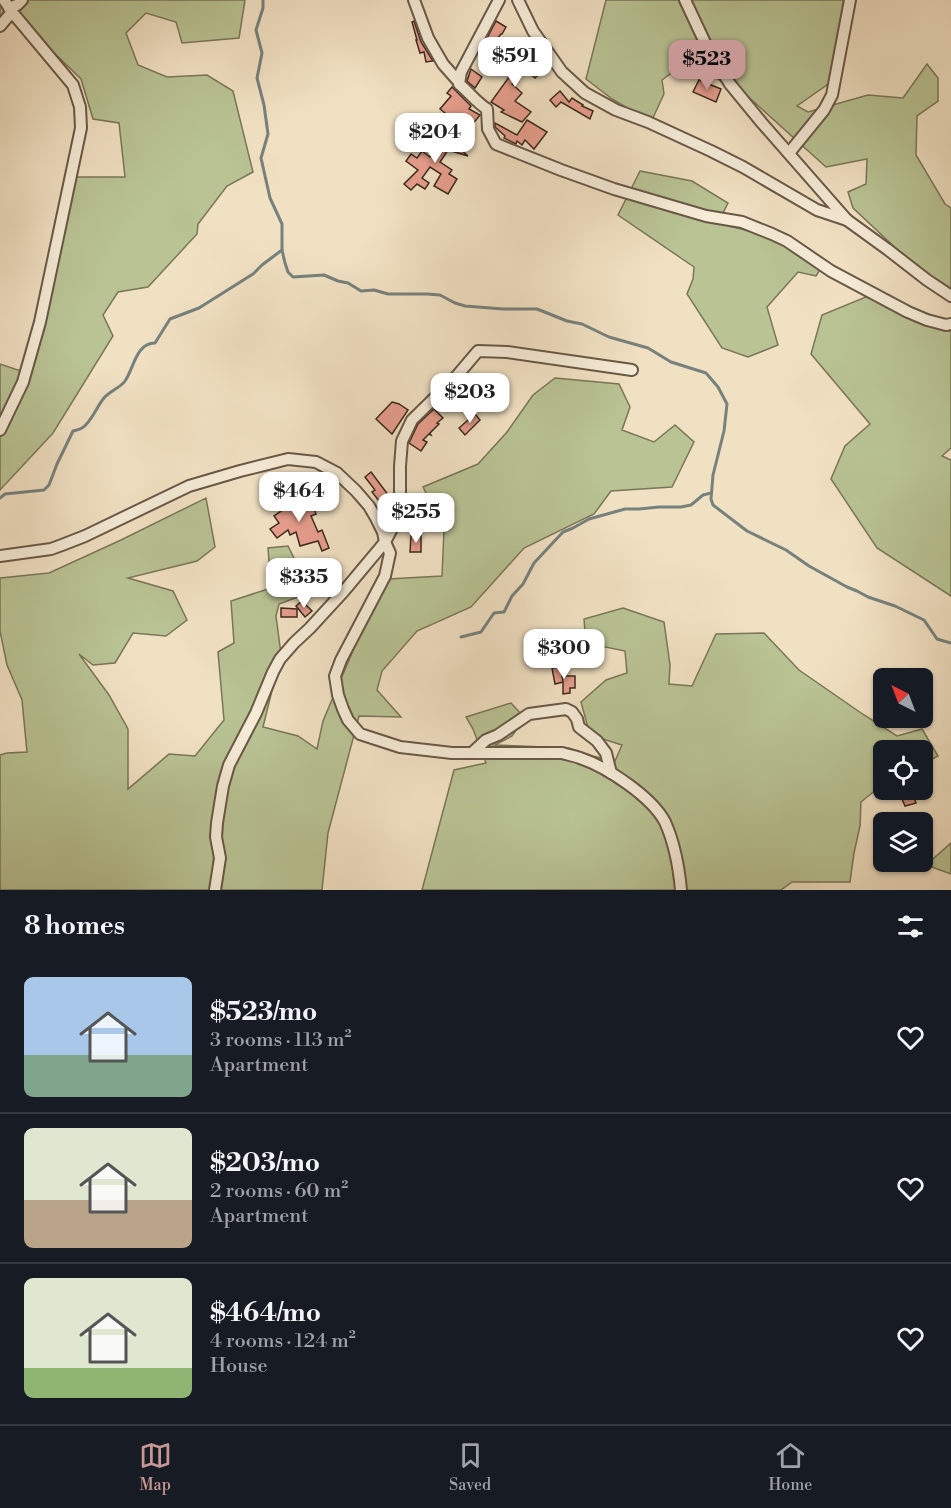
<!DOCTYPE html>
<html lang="en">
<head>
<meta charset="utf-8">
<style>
	:root { --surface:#171b24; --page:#20242c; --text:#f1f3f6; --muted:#9ea1a6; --line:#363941; --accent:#c59692 }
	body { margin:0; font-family:"Libre Bodoni",serif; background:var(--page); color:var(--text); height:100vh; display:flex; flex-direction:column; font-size:22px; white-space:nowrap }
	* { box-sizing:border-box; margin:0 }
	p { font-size:20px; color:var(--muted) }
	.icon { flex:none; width:33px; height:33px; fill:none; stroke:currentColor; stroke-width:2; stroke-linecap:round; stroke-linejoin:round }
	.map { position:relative; height:890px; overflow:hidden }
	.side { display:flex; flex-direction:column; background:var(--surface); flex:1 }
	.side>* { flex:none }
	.needle { width:39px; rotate:318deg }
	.fabs { position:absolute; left:873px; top:668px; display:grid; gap:12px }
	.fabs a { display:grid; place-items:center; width:60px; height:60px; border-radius:9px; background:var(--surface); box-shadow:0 2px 4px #0004; font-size:30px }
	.price { position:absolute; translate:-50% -51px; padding:0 14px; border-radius:12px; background:#fff; color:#222; font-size:20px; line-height:39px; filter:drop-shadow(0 2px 3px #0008) }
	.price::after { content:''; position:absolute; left:50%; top:36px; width:18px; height:14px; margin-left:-9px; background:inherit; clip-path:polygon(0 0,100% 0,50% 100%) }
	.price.active { background:var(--accent); color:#111 }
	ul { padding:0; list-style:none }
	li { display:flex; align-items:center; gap:18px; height:150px; padding:0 24px }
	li+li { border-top:2px solid var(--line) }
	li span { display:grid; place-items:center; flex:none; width:168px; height:120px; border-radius:9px; color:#555 }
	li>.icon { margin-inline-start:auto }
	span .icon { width:72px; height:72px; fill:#fffc; stroke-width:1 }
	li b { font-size:26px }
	h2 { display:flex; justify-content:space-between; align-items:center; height:72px; padding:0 24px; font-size:26px }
	.menu { display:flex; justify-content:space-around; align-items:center; height:84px; border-top:2px solid var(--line); background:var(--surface); font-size:16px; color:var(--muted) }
	.menu a { display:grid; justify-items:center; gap:3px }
	.menu .active { color:var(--accent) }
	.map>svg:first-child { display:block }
	.green { fill:#b9c394; stroke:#7a7659; stroke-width:1.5 }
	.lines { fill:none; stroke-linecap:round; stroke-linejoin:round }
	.stream { stroke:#77817e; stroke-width:3 }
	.building { fill:#e79e8d; stroke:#3c2a1e; stroke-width:1.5 }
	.minor-casing { stroke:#695847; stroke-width:14 }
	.minor { stroke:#f6ecd8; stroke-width:10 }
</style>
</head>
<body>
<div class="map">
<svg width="951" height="890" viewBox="0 0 951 890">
	<rect width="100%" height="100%" fill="#f1e1c3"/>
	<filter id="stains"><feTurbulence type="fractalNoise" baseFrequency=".00333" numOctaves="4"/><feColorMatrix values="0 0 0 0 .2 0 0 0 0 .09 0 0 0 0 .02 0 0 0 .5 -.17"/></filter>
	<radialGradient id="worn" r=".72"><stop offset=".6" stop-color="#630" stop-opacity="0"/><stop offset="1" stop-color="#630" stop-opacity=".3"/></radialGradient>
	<g class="green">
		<polygon points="0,0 245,0 239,38 182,43 176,22 146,13 126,33 138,65 167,77 207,75 233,91 253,172 227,186 198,224 197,234 148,287 118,292 103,315 113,336 53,433 0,490 0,364 30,374 76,177 125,177 119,123 93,119 81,79 12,12 0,20"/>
		<polygon points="606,0 847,0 831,82 797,106 808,112 868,95 903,98 927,64 938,78 938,101 917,116 916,155 945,204 951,208 951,300 853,208 848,192 866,184 867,159 826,167 743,92 708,74 677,69 662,80 664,94 651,122 612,99 586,79"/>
		<polygon points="640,171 692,181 728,203 718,223 776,238 823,265 816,276 798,272 767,307 778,345 748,357 722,348 687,294 693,279 694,267 618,215"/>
		<polygon points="873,294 928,325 951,331 951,448 942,456 951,460 951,596 877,548 831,479 845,446 870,424 811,354 822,315"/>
		<polygon points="555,378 619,384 630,407 622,430 654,442 675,425 694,442 672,487 611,491 594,514 524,548 471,607 417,631 382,671 377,690 401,717 359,716 328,833 322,890 0,890 0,755 7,753 27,752 22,700 7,665 0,631 0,578 49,573 121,540 206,498 215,547 197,561 128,578 173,591 187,620 166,636 133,633 115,663 93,665 79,654 109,695 128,729 128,789 169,754 195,756 224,720 218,652 234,643 231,601 271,588 268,548 288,546 311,592 279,604 276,616 281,654 263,727 298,736 317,749 323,721 357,641 388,579 442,576 444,530 423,487 478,464 507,432 533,395"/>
		<polygon points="623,608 664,622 670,665 669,684 692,686 716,634 764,633 799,670 864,715 897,736 922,729 938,756 923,764 922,750 884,750 883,784 861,802 860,826 854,853 850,882 792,882 781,890 422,890 454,770 486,763 473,729 466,717 511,703 525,718 512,736 495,745 569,748 588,755 615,761 622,745 590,735 581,702 606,680 627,673 625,651 586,643 584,619"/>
		<polygon points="951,843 951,874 926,865"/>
	</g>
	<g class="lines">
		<g class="stream">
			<polyline points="263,0 263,8 256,30 262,53 257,78 264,105 268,134 261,158 270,198 282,224 282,250 285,263 288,272 293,277 324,275 338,281 348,283 361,291 374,290 388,294 427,294 440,295 455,303 465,306 503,309 537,309 567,321 582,324 609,337 648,348 671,362 706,373 718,387 727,404 724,431 713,475 711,499 713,505 747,531 786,550 809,566 847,587 857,591 868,597 895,606 924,620 937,639 951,643"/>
			<path d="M 0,498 L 5,494 L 44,490 L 49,485 L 57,464 L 73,431 C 76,430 79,430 82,428 C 91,423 97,406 104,398 C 110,391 120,388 125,381 C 134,368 136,343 155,343 L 170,319 L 199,308 L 253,274 L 262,265 L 282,250"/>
			<polyline points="461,637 481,632 494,613 504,612 512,596 523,584 534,563 563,532 573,528 589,519 625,509 639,509 659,507 681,507 691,505 703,495 711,493"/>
		</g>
	</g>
	<g class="building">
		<polygon points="414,21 421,42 433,61 426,62 424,52 420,53 416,40 417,40 412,22"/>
		<polygon points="496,21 506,27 502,34 501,34 490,48 484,44"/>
		<polygon points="518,50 540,73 535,78 526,70 512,84 522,93 515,101 531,112 522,122 501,112 504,110 491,102 512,73 506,67 513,60 511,58"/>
		<polygon points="471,69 482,77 475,88 467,81"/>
		<polygon points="699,80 721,89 716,102 693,92"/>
		<polygon points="452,87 471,106 469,109 480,115 468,130 451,118 440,128 435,123 445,113 440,109 451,96 447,93"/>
		<polygon points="560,91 569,102 572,98 583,105 582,106 593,111 590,119 561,102 556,107 550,100"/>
		<polygon points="527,120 547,132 534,149 525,140 522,145 517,141 516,144 504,138 505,136 495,127 495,123 517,135"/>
		<polygon points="439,129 455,139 452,144 456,145 468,156 448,150 440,162 452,170 449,174 457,179 448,194 434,186 441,174 430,167 422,178 429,183 425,189 417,184 411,190 404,184 418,170 406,161 411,154 417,158 422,151 430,157 437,146 433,145 433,142 431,140"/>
		<polygon points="458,385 467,394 456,404 448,395"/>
		<polygon points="392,402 399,404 408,410 392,434 376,419"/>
		<polygon points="434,409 443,418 437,423 439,424 430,433 431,435 429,434 423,440 427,442 421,451 409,443 418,424"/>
		<polygon points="475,414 480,420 465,435 459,428"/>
		<polygon points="371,472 392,500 390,510 385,504 383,506 372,492 375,490 365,477"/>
		<polygon points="291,491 302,505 311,501 316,514 311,516 318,532 322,530 329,548 322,551 318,541 300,546 296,532 290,535 288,530 277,538 270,529 279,523 274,516 291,504 285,496"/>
		<polygon points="411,536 421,536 421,552 410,552"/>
		<polygon points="302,601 312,611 305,617 296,606"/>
		<polygon points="281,608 297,609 297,617 281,617"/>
		<polygon points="560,667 563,681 562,676 575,676 575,688 570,688 570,693 563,694 563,682 555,684 552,668"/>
		<polygon points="911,790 916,803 905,806 900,794"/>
	</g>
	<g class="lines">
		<g class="minor-casing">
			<g id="minor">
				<polyline points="414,0 428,38 443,64 458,81"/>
				<path d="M 499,0 L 461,72 L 459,84 C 469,92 476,102 487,109 L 488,129 L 496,144 L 561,170 L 614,189 L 706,216 L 742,222 L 772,234 L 787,241 L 831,271 L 908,312 L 927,320 L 946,325 L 951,324"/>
				<polyline points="518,0 533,31 562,72 585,93 616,110 648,122 711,151 743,167 817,210 847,220"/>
				<polyline points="685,0 708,49 730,84 762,123 847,220 887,249 927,280 951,296"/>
				<polyline points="9,8 17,5 22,0"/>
				<polyline points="0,26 12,12"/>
				<polyline points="789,153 824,110 832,95 850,0"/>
				<polyline points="0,430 23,382 40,322 81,128 80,107 73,85 12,12 4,0"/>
				<path d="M 0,556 L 51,549 L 62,545 L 85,536 L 189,486 L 240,471 L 288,459 L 316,462 L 337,473 L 356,491 L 369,506 L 376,518 L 383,532 L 385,542 L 390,553 L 385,576 L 341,660 L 335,676 L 338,695 L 343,709 L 348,720 L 360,734 L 400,747 L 452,753 L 562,753 C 568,755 575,756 580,758 C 607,767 652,797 665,822 C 674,842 679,868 681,890"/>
				<polyline points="473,752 486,740 498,735 529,714 566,709 572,712 577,719 579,727 597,741 606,753 611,773"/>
				<polyline points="215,890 220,858 216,837 217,823 223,786 229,765 256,713 273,672 280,659 294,643 310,628 344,591 385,542 396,521 400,500 400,466 402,441 412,420 455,378 478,351 507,352 632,370"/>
			</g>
		</g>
		<use href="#minor" class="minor"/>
	</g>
	<rect width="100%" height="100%" filter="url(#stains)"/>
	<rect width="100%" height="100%" fill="url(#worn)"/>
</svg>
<div class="fabs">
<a><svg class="needle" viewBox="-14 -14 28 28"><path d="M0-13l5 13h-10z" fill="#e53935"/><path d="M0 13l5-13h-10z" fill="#9ea1a6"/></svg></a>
<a><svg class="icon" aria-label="locate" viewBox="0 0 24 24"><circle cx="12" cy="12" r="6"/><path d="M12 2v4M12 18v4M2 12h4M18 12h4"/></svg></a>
<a><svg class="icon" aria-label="layers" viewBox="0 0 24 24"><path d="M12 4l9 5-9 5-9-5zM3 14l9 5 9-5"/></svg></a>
</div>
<b class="price" style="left:515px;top:88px">$591</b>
<b class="price active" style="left:707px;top:91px">$523</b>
<b class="price" style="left:435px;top:164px">$204</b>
<b class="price" style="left:470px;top:424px">$203</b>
<b class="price" style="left:299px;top:523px">$464</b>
<b class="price" style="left:416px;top:544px">$255</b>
<b class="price" style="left:304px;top:609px">$335</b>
<b class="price" style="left:564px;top:680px">$300</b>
</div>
<section class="side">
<h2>8 homes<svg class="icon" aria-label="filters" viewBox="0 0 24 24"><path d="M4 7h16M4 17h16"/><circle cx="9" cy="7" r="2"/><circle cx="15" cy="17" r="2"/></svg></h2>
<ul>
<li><span style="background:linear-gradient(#a9c7e8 65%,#7fa58c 0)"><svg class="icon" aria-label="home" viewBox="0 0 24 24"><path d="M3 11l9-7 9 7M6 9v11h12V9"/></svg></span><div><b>$523/mo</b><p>3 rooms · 113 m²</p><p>Apartment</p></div><svg class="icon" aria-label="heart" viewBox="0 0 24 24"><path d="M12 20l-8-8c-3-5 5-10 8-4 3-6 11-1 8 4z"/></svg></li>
<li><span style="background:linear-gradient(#dfe7d0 60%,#b9a48a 0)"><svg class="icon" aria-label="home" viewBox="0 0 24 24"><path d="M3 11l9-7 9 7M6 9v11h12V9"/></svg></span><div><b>$203/mo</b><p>2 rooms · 60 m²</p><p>Apartment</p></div><svg class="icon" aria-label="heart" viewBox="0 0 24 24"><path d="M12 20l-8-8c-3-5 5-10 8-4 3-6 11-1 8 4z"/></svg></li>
<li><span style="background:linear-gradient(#dfe7d0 75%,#8fb573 0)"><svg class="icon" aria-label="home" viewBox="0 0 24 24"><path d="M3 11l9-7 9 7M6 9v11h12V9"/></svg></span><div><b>$464/mo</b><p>4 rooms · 124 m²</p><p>House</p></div><svg class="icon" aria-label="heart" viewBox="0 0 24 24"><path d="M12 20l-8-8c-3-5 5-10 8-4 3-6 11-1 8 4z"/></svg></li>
</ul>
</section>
<nav class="menu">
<a class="active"><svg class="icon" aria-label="map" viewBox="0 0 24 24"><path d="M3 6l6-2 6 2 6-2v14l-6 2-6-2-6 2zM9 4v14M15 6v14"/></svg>Map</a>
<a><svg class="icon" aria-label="saved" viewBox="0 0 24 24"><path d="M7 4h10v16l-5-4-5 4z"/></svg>Saved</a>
<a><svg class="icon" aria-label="home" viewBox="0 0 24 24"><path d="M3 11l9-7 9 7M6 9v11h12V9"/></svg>Home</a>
</nav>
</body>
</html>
